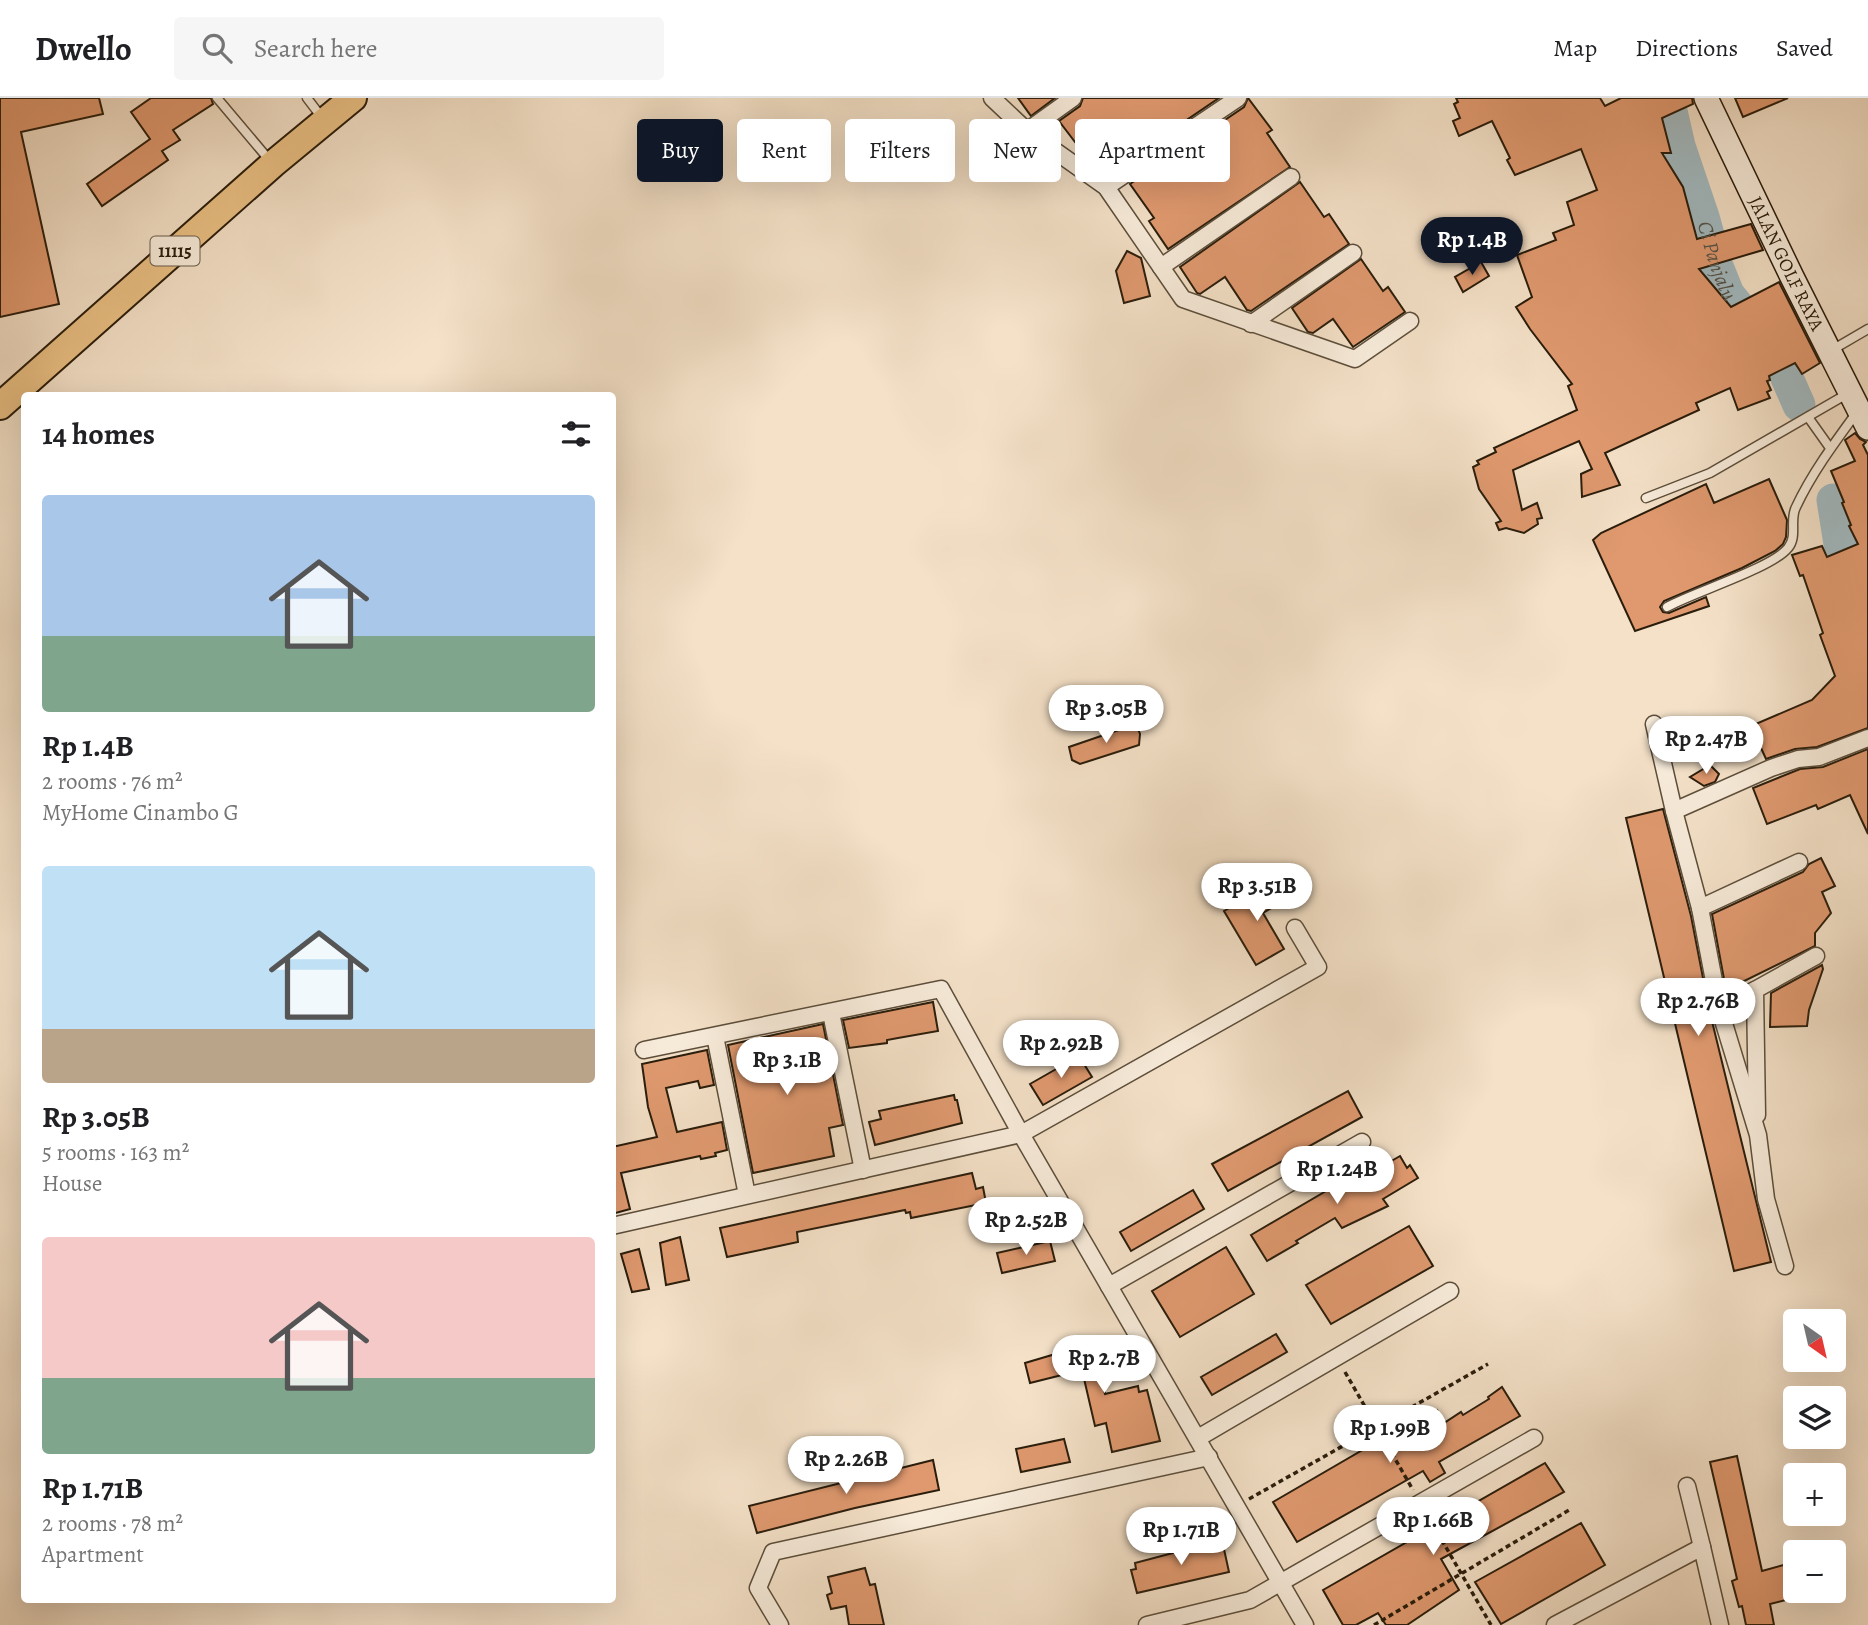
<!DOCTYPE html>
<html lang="en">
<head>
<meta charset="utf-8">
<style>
	:root { --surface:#fff; --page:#f6f6f6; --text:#202124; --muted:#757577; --line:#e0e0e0; --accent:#111827 }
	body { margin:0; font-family:Alegreya,serif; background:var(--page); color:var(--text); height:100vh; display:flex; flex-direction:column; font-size:26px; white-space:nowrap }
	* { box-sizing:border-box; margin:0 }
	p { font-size:23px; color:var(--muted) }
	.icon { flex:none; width:38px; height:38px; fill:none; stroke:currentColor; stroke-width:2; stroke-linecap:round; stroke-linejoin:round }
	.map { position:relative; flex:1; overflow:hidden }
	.details { position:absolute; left:21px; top:294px; width:595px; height:1211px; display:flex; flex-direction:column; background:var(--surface); border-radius:7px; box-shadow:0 7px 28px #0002 }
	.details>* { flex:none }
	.top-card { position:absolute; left:637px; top:21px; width:665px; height:63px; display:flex; gap:14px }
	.needle { width:46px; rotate:146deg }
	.tools { position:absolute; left:1783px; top:1211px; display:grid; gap:14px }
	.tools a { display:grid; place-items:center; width:63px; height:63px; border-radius:7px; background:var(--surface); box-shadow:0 7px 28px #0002; font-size:35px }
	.price { position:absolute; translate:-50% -60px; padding:0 16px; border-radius:24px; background:#fff; color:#222; font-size:23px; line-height:46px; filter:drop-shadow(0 2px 4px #0008) }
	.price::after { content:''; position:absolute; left:50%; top:42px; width:21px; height:16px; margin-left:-10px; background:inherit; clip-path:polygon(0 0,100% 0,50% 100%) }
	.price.current { background:var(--accent); color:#fff }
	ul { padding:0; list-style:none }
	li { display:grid; align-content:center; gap:14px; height:371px; padding:0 21px }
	li span { display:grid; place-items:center; height:217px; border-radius:7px; color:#555 }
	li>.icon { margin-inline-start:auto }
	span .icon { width:126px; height:126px; fill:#fffc; stroke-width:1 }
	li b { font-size:30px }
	h2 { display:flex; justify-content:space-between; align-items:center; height:84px; padding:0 21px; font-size:30px }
	.tag { padding:0 24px; border-radius:7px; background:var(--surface); box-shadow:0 7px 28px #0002; font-size:24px; line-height:63px }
	.tag.current { background:var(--accent); color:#fff }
	header { display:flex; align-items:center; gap:42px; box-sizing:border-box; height:98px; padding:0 35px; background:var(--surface); border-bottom:2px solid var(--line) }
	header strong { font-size:33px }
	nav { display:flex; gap:38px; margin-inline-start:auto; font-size:24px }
	.search { width:490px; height:63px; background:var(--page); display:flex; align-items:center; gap:18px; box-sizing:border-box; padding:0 24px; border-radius:7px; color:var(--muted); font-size:26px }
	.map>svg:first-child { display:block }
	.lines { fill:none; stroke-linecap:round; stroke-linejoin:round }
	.river { stroke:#a2bac1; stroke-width:33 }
	.building { fill:#e0996f; stroke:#2a1d0c; stroke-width:2 }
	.lane-casing { stroke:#5c4e3b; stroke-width:11 }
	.street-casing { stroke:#5c4e3b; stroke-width:19 }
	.secondary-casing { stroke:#2a1d0c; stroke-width:26 }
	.primary-casing { stroke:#2a1d0c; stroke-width:30 }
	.path { stroke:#2a1d0c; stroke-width:3.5; stroke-dasharray:5 3.5; stroke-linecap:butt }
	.lane { stroke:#f8ecdb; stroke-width:8 }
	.street { stroke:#f8ecdb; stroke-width:16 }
	.secondary { stroke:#f8ecdb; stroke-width:23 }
	.primary { stroke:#eac084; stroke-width:26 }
	.labels { text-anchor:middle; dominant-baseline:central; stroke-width:7; stroke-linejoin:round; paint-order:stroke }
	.shield { fill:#f8ecdb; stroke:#685b4a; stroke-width:2 }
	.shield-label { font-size:18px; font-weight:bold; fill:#2a1d0c }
	.street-label { font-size:19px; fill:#2a1d0c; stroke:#f8ecdb }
	.water-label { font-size:21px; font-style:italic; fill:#54544b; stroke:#f8ecdb }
</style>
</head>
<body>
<header>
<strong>Dwello</strong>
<div class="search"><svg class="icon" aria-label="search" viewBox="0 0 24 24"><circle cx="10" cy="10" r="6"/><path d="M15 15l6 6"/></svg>Search here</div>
<nav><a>Map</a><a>Directions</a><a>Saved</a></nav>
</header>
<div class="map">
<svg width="1868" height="1527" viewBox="0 0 1868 1527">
	<rect width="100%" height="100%" fill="#f4e1c8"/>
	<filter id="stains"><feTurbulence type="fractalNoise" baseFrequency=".00286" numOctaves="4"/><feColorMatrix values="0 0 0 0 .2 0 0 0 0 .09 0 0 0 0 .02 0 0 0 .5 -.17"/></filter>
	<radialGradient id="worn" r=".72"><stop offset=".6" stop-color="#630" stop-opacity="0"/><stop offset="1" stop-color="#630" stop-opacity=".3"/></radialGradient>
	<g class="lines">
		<g class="river">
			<path id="s1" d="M 1668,0 L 1679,48 L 1703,119 L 1716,166 L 1728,196 L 1776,255 L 1799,307"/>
			<polyline points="1833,402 1840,446 1868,491"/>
		</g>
	</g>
	<g class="building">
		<polygon points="0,0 99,0 103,16 21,34 59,206 0,219"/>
		<polygon points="151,0 211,0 213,6 173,32 180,42 162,53 168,62 102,108 87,86 150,41 131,14"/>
		<polygon points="1018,0 1055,0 1031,18"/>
		<polygon points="1083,0 1219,0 1110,74 1088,41 1078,48 1059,23 1080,8"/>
		<polygon points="1248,0 1272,32 1267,35 1290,69 1168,151 1149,123 1154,120 1130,86 1244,9"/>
		<polygon points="1456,0 1600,0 1605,8 1621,0 1692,0 1693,6 1662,20 1671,55 1662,55 1683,89 1697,141 1751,126 1763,152 1699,171 1731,209 1779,184 1820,265 1802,276 1795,265 1769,278 1770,282 1767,283 1771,292 1767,294 1770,300 1738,312 1730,290 1696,305 1699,312 1605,355 1620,387 1582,399 1581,376 1592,371 1579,343 1513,372 1522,412 1537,405 1542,420 1537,421 1538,426 1524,435 1506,430 1499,432 1496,425 1501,423 1479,391 1473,369 1479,366 1477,363 1496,354 1494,350 1577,312 1568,288 1572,286 1530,231 1516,209 1532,199 1517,157 1556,142 1553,135 1574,127 1567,104 1597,92 1581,51 1515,77 1507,62 1510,60 1492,23 1459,38 1453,23 1460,20 1454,6 1458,4"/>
		<polygon points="1735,0 1788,0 1743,19"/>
		<polygon points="1300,84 1324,119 1329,116 1349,146 1251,213 1247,212 1225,179 1200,196 1197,195 1180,169"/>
		<polygon points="1127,153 1141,160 1150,198 1124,205 1116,173"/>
		<polygon points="1361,161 1383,193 1388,189 1405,214 1353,249 1333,221 1313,235 1308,234 1292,210"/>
		<polygon points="1481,164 1489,178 1463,194 1455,179"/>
		<polygon points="1855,335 1860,341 1866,344 1863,347 1868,357 1868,630 1817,649 1795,651 1766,661 1751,628 1812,602 1835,578 1820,537 1823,535 1803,477 1800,478 1792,457 1822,448 1827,459 1858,446 1849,428 1851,427 1842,405 1844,404 1831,373 1855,363 1845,342"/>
		<polygon points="1769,381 1787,422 1786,439 1783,446 1775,453 1742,470 1664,503 1660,509 1663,514 1669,515 1706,499 1709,508 1635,533 1593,442 1601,435 1706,386 1714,405"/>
		<polygon points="1136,626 1140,636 1139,647 1080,666 1072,662 1069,649"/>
		<polygon points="1868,651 1868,736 1850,697 1818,711 1816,707 1767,726 1753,690 1800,671 1823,669"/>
		<polygon points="1710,667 1719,676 1715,684 1704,688 1690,679"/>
		<polygon points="1663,711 1691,818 1709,911 1771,1164 1734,1173 1626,720"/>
		<polygon points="1821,760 1835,788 1822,794 1831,815 1815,835 1815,848 1726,892 1712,816 1803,774 1809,766"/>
		<polygon points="1276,784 1286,801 1263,815 1284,851 1256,867 1224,813"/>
		<polygon points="1822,867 1823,871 1809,912 1807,928 1770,929 1771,895"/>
		<polygon points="933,904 938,933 898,940 887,942 887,945 849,950 843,922"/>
		<polygon points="823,926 843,1027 829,1030 834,1058 753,1075 728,947"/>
		<polygon points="707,952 714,987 700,990 698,983 666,990 677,1034 722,1024 727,1052 715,1055 716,1058 701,1061 700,1058 621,1075 630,1111 612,1116 612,1049 657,1039 648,1009 642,966"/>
		<polygon points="1079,958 1092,979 1043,1007 1030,986"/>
		<polygon points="1348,993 1362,1019 1228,1093 1212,1066"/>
		<polygon points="954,997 955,1002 957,1002 962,1025 875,1047 869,1024 881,1021 879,1013"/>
		<polygon points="1400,1058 1407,1070 1410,1067 1418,1080 1383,1101 1388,1108 1342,1130 1335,1120 1296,1143 1298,1145 1267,1163 1251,1137 1384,1059 1388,1065"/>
		<polygon points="972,1075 976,1091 983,1089 986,1105 911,1120 910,1114 906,1115 905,1112 797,1134 798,1144 727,1159 720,1130"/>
		<polygon points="1193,1092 1204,1111 1131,1153 1120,1134"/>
		<polygon points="1409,1128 1433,1168 1331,1226 1306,1187"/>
		<polygon points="680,1139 689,1182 666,1187 660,1145"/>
		<polygon points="1050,1143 1055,1163 1002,1175 997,1155"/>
		<polygon points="1226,1149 1254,1196 1180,1239 1152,1193"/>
		<polygon points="639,1151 649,1191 632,1194 621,1156"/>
		<polygon points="1276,1236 1287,1254 1212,1297 1201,1279"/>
		<polygon points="1113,1243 1117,1263 1099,1268 1105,1296 1138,1288 1139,1294 1147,1292 1160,1343 1112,1354 1106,1325 1095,1328 1082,1272 1030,1285 1025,1265 1079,1249"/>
		<polygon points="1502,1289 1520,1318 1439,1364 1445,1375 1430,1384 1423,1373 1297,1444 1273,1404 1383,1340 1381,1338 1401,1327 1402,1329 1437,1312 1444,1325 1461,1314 1463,1317 1489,1301 1488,1299"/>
		<polygon points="1064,1341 1070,1364 1021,1374 1016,1351"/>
		<polygon points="1737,1358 1762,1473 1791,1465 1798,1499 1770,1506 1774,1527 1746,1527 1742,1508 1739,1509 1732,1483 1737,1481 1710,1364"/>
		<polygon points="933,1362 939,1392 855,1410 757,1435 749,1408"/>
		<polygon points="1545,1365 1564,1394 1441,1461 1459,1492 1407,1527 1386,1527 1378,1515 1356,1527 1343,1527 1323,1492"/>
		<polygon points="1581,1425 1605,1467 1501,1526 1475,1484"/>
		<polygon points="1222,1442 1229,1474 1137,1495 1131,1472 1136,1471 1135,1465"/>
		<polygon points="865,1470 870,1487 875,1486 884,1527 849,1527 846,1508 831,1511 827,1497 832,1495 828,1479"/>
	</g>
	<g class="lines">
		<g class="lane-casing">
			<g id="lane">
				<polyline points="217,0 271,64"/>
				<polyline points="307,0 323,21"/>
				<polyline points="1832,252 1868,231"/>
				<polyline points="1808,319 1830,350"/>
				<polyline points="1646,400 1710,375 1847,296"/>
				<path d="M 1667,509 C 1694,494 1772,470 1788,450 C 1798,438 1789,422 1796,409 C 1812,375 1835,344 1857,314"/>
			</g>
		</g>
		<g class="street-casing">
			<g id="street">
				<polyline points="992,0 1027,33 1106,89 1183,201 1355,261 1410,223"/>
				<polyline points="1027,33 1073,0"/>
				<polyline points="1106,89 1238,0"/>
				<polyline points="1161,169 1291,79"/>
				<polyline points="1251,226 1353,155"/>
				<polyline points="1654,626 1674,713"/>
				<polyline points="1700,810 1799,764"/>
				<polyline points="1719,909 1755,892"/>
				<polyline points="831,915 863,1072"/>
				<polyline points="715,938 747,1097"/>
				<polyline points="644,952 941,891 1021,1036 1305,1527"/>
				<polyline points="1757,1017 1755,892 1816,858"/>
				<polyline points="612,1128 1021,1036 1318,869 1295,830"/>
				<polyline points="1785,1168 1766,1101 1758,1037 1719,909 1700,810 1674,713 1771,670 1798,661 1819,659 1868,640"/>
				<polyline points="1109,1188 1362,1044"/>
				<polyline points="1198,1340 1450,1193"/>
				<polyline points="1687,1388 1702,1449"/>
				<polyline points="780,1527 758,1490 773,1454 1209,1359"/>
				<polyline points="1147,1527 1250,1502 1534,1340"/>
				<polyline points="1555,1527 1702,1449 1720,1527"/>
			</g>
		</g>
		<g class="secondary-casing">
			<g id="secondary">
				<path id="s2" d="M 1706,0 L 1792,179 L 1868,330"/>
			</g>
		</g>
		<g class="primary-casing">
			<polyline id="primary" points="0,308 273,66 353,0"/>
		</g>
		<g class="path">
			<polyline points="1345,1274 1413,1392"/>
			<polyline points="1249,1401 1488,1266"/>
			<polyline points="1429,1420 1491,1527"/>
			<polyline points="1374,1527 1571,1411"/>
		</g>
		<use href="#lane" class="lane"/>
		<use href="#street" class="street"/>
		<use href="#secondary" class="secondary"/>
		<use href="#primary" class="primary"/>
	</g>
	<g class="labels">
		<rect class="shield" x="150.5" y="138.5" width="49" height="29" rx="5"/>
		<g class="shield-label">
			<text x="175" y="153">11115</text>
		</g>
		<g class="street-label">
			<text stroke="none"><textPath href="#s2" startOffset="184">JALAN GOLF RAYA</textPath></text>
		</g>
		<g class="water-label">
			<text stroke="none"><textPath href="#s1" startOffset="170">Ci Panjalu</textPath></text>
		</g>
	</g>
	<rect width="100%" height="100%" filter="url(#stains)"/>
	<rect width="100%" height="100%" fill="url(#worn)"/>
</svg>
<div class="tools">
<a><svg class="needle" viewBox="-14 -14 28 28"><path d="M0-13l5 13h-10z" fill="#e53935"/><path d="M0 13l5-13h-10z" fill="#757577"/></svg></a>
<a><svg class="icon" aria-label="layers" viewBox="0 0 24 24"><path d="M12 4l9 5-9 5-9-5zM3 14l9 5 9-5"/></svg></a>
<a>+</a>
<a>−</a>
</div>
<b class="price current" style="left:1472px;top:179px">Rp 1.4B</b>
<b class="price" style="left:1106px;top:647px">Rp 3.05B</b>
<b class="price" style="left:1706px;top:678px">Rp 2.47B</b>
<b class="price" style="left:1257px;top:825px">Rp 3.51B</b>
<b class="price" style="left:1698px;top:940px">Rp 2.76B</b>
<b class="price" style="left:1061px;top:982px">Rp 2.92B</b>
<b class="price" style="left:787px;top:999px">Rp 3.1B</b>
<b class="price" style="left:1337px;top:1108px">Rp 1.24B</b>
<b class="price" style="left:1026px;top:1159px">Rp 2.52B</b>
<b class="price" style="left:1104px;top:1297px">Rp 2.7B</b>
<b class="price" style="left:1390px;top:1367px">Rp 1.99B</b>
<b class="price" style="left:846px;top:1398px">Rp 2.26B</b>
<b class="price" style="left:1433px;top:1459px">Rp 1.66B</b>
<b class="price" style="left:1181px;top:1469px">Rp 1.71B</b>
<div class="top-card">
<a class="tag current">Buy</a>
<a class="tag">Rent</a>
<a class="tag">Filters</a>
<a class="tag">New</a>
<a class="tag">Apartment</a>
</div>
<section class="details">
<h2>14 homes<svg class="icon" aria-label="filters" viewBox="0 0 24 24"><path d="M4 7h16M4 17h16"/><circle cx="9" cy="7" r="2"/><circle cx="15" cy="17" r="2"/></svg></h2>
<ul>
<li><span style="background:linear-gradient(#a9c7e8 65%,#7fa58c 0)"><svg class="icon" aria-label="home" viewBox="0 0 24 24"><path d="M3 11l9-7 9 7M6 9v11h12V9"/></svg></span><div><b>Rp 1.4B</b><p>2 rooms · 76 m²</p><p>MyHome Cinambo G</p></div></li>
<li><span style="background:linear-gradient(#bfe0f5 75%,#b9a48a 0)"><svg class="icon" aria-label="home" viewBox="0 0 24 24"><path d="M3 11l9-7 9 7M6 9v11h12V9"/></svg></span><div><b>Rp 3.05B</b><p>5 rooms · 163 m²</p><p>House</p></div></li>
<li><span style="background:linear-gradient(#f6c9c9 65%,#7fa58c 0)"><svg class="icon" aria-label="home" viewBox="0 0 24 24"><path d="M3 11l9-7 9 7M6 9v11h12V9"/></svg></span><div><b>Rp 1.71B</b><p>2 rooms · 78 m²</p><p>Apartment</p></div></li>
</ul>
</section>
</div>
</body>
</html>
